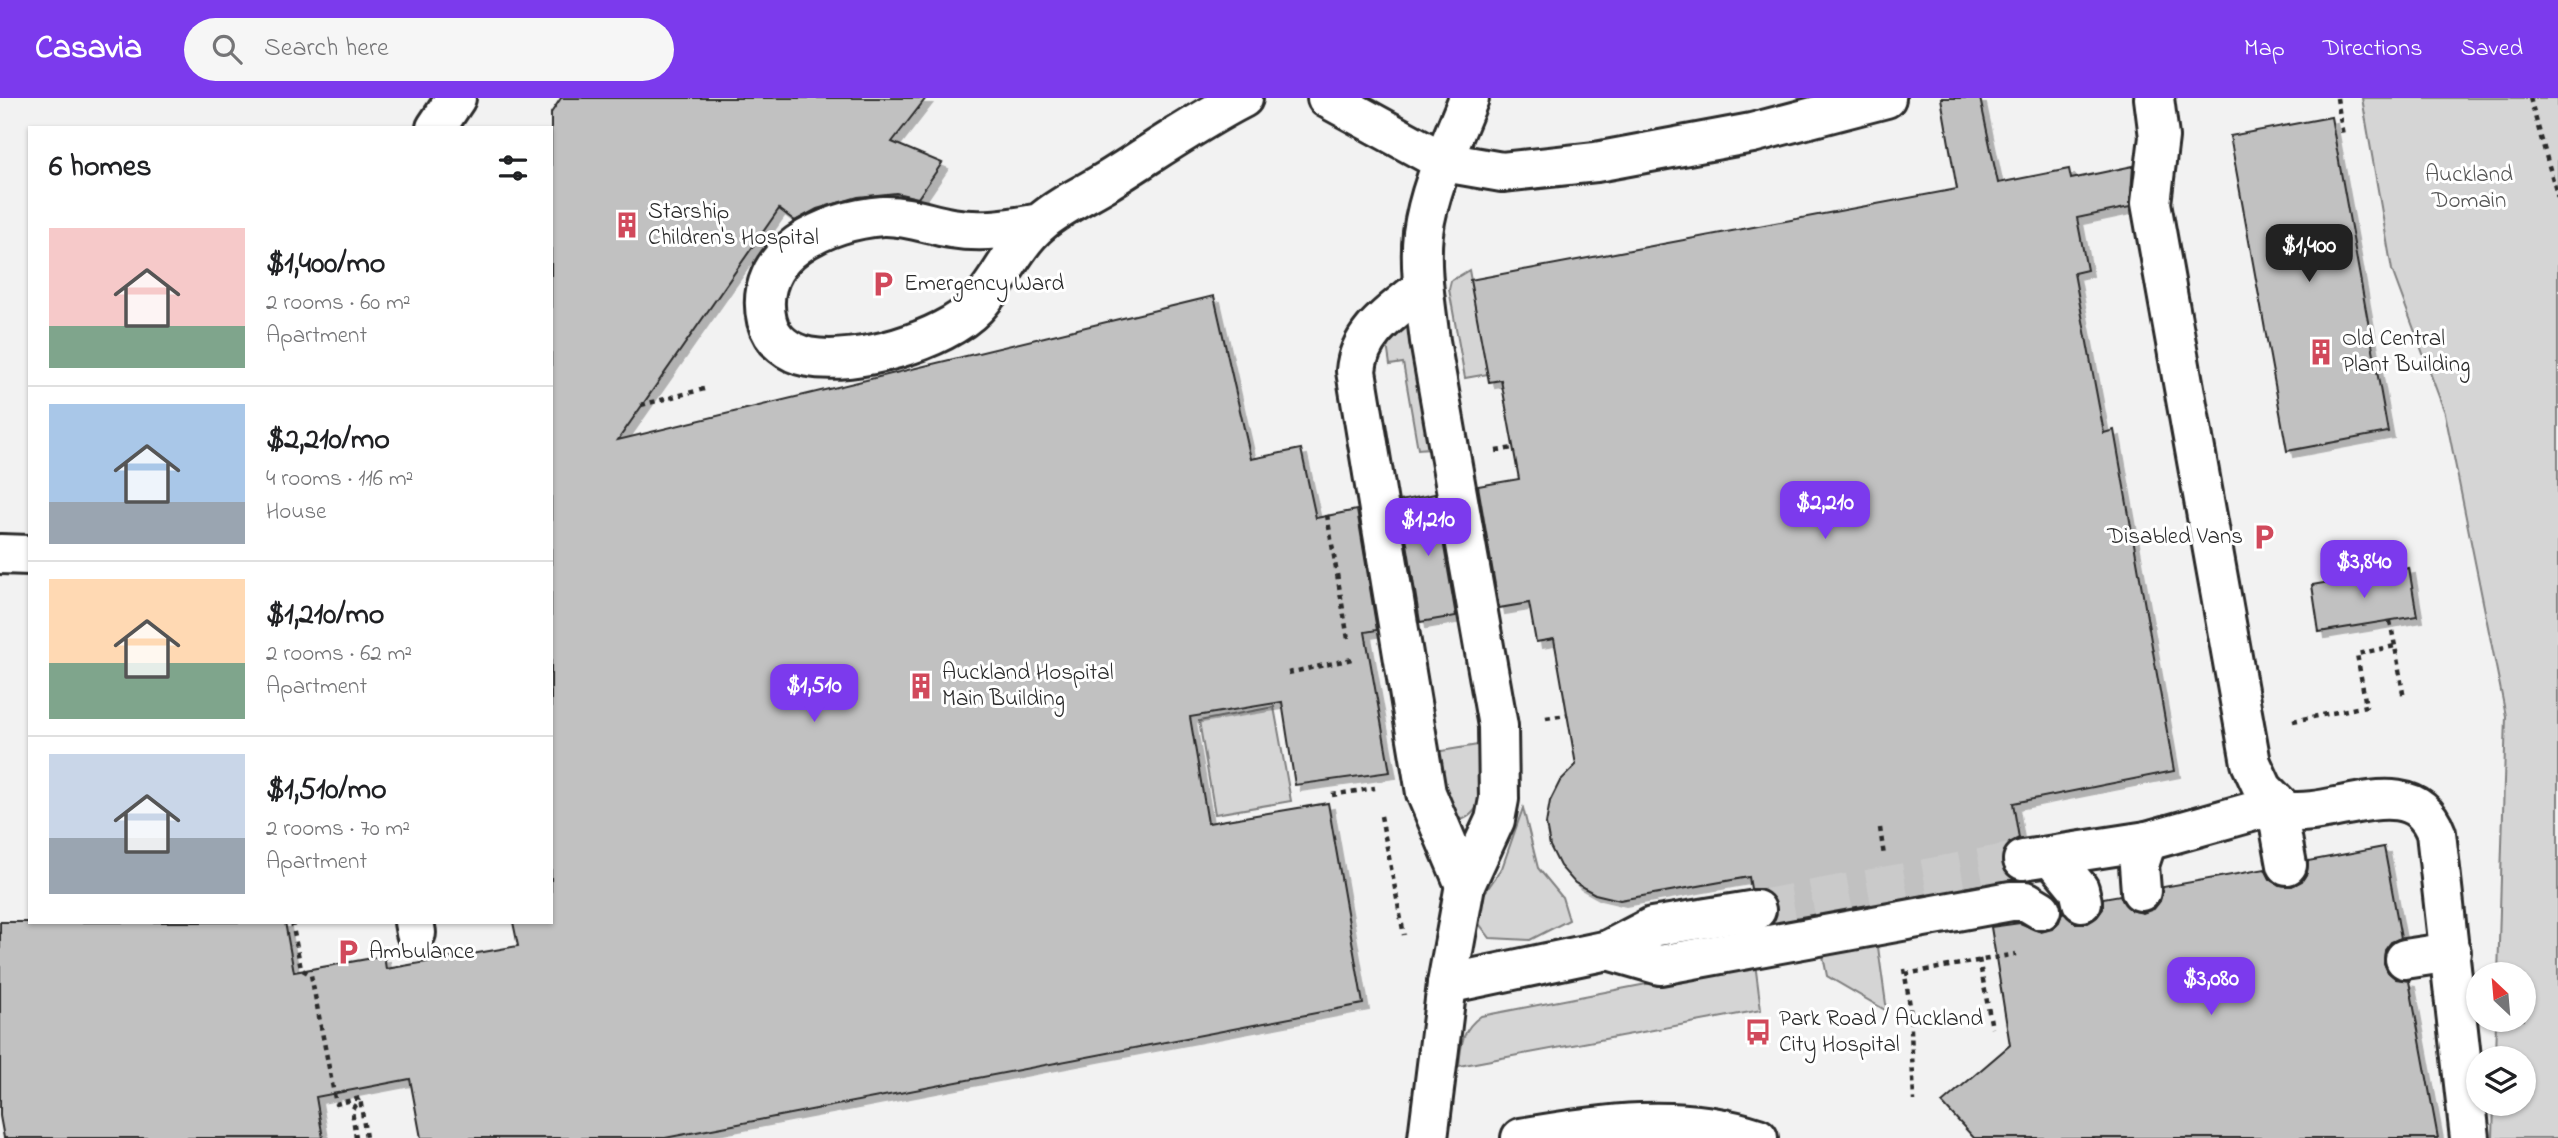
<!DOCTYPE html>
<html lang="en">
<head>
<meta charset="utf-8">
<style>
	:root { --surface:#fff; --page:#f6f6f6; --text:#202124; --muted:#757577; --line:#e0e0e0; --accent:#7c3aed }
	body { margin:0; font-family:"Indie Flower",sans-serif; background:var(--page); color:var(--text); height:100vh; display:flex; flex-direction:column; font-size:26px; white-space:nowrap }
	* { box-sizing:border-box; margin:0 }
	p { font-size:23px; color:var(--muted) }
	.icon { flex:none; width:38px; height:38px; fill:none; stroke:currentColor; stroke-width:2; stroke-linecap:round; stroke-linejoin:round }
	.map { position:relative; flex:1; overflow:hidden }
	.sheet { position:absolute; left:28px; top:28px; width:525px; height:798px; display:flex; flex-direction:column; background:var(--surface); border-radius:0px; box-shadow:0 2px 5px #0004 }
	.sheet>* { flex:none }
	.needle { width:46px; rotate:334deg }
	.tools { position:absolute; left:2466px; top:864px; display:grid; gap:14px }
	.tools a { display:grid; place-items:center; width:70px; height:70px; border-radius:50%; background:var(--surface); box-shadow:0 2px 5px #0004; font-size:35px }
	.price { position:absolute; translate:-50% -60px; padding:0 16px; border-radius:14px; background:var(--accent); color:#fff; font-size:23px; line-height:46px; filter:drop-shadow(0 2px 4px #0008) }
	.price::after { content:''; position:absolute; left:50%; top:42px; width:21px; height:16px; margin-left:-10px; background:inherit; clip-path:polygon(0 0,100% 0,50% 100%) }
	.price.active { background:#222; color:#fff }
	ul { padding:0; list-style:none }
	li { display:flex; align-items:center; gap:21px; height:175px; padding:0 21px }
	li+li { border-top:2px solid var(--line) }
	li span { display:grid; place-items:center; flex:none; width:196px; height:140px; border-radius:0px; color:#555 }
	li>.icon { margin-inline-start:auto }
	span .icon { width:84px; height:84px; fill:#fffc; stroke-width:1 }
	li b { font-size:30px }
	h2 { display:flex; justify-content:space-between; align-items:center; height:84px; padding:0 21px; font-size:30px }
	header { display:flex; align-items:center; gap:42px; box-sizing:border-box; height:98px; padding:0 35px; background:var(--accent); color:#fff }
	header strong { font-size:33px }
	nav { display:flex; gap:38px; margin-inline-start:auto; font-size:24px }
	.search { width:490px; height:63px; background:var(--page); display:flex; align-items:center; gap:18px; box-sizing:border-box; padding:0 24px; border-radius:38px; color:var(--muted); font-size:26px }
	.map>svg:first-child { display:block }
	.green { fill:#d5d5d5; stroke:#808080; stroke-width:2 }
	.building { fill:#c1c1c1; stroke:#2b2b2b; stroke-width:2; filter:url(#shadow) }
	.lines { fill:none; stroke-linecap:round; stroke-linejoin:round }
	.minor-tunnel { stroke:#cacaca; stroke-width:38; stroke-dasharray:38 19; stroke-linecap:butt }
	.minor-casing { stroke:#2b2b2b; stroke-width:44 }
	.major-casing { stroke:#2b2b2b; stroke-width:44 }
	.path { stroke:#2b2b2b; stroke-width:4.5; stroke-dasharray:5 5; stroke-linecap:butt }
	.minor { stroke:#fff; stroke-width:38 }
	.major { stroke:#fff; stroke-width:38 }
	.labels { text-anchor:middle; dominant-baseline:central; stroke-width:6; stroke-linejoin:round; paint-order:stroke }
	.park-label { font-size:23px; fill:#565656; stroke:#fff }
	.poi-label { font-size:23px; fill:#2b2b2b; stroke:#fff; text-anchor:start }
</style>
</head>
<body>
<header>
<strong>Casavia</strong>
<div class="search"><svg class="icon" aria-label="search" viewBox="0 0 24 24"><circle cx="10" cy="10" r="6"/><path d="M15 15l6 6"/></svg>Search here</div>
<nav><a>Map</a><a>Directions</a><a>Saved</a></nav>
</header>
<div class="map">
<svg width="2558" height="1040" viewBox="0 0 2558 1040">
	<defs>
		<filter id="shadow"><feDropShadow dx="6" dy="6" stdDeviation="0" flood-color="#0004"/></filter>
	</defs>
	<rect width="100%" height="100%" fill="#f2f2f2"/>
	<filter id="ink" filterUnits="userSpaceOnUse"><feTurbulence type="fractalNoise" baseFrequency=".0143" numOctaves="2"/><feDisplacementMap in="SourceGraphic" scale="14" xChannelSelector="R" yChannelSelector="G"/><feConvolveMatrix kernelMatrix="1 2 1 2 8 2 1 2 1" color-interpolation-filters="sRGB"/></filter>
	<g filter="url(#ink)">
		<g class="green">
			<polygon points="2362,0 2558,0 2558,1040 2493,1040 2494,1006 2524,1006 2524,961 2495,961 2496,922 2524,922 2524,877 2498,877 2506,618 2445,315 2392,172"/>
			<polygon points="1469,172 1488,276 1465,280 1449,191 1451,183"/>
			<polygon points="1406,226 1409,233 1429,350 1418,351 1403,265 1390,267 1386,239"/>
			<polygon points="1274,609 1291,703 1215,716 1199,623"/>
			<path d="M 1484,646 C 1483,670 1490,712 1461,722 L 1447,704 L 1435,654 Z"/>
			<polygon points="1523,710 1538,770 1562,799 1569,822 1530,842 1490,840 1474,819 1477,806 1502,770"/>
			<polygon points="1877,842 1887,913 1827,878 1822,853"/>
			<path d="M 1755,865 L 1761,912 L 1459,968 C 1461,946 1462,931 1481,918 Z"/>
		</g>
		<g class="building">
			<polygon points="561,0 926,0 892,44 942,65 918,100 896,95 858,99 817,111 795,123 779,111 618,342 1214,198 1251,361 1301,351 1316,420 1357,412 1377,532 1365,534 1390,674 1295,687 1282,604 1190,619 1208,725 1328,705 1363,906 665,1040 421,1040 410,981 316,999 323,1040 4,1040 0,1018 0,824 285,824 294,874 384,858 386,871 518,848 513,824 551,824 551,15"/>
			<polygon points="1941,0 1980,0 1998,85 2069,71 2071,81 2133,68 2130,109 2077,120 2087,172 2074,175 2104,335 2114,332 2174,673 2013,705 2019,740 2009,745 2003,753 2001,765 2006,775 2013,781 1773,824 1778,809 1773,799 1763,791 1751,791 1749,779 1620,802 1595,796 1575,785 1560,768 1550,748 1546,726 1550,703 1560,683 1576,667 1554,541 1536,544 1529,505 1499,510 1478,388 1519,381 1501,282 1489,284 1470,182 1957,91"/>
			<polygon points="2331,19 2388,334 2287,353 2230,38"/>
			<polygon points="1435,396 1456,518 1420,524 1400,403"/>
			<polygon points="2409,470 2417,518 2319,534 2312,487"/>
			<polygon points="2384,749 2401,840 2391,844 2385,852 2384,865 2388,874 2396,881 2409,883 2438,1040 1974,1040 1942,1005 2010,947 1991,829 2020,825 2041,834 2052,831 2059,824 2063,813 2075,825 2088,825 2097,819 2103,811 2103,800 2120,797 2131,812 2143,815 2154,811 2160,803 2163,789 2265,771 2270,781 2279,787 2292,788 2302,783 2307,775 2308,763"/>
		</g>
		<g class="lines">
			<polyline class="minor-tunnel" points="1756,812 2023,762"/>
			<g class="minor-casing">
				<g id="minor">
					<polyline points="1327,0 1444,64 1502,74 1596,64 1752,35 1886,0"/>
					<path d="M 2154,0 L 2159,39 L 2151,105 L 2251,665 L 2263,691 L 2285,713 C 2333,722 2412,670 2436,735 L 2470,1040"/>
					<polyline points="436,30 456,0"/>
					<path d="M 1040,125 C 1010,131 981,135 951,130 C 928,126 906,117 883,118 C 827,122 751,155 767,223 C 772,243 789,255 808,259 C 855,268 944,243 976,209 C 1000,184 1013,148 1040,125 C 1059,108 1086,96 1107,83 C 1152,55 1196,24 1243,0"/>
					<path d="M 1423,189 C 1395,213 1359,233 1356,273 L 1426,695 L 1465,787"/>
					<polyline points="0,456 30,457"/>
					<polyline points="2276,707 2287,767"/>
					<polyline points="2052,758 2079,791 2082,804"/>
					<polyline points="2023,762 2147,743 2276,707"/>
					<polyline points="2141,793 2139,767 2147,743"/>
					<polyline points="414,824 416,835"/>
					<polyline points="1608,852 1660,867 2011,803 2026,803 2041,812"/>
					<polyline points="2405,861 2451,854"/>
					<polyline points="1447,886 1608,852 1652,829 1756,812"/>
					<path d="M 1428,1040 L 1447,886 L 1465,787 L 1495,722 L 1499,701 L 1498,628 L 1430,243 C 1426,208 1419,171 1423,135 C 1429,89 1452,43 1469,0"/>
				</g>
			</g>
			<g class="major-casing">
				<path id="major" d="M 1521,1040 C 1601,1026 1680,1014 1758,1040"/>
			</g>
			<g class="path">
				<polyline points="2337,0 2343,38"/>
				<polyline points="2530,0 2558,100"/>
				<polyline points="641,307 704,291"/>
				<polyline points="1496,353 1513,350"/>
				<polyline points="1327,417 1348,541"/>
				<polyline points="2390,523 2395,548"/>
				<polyline points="1288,575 1352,561"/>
				<polyline points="1546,620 1567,617"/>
				<polyline points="2293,623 2366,608 2357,556 2395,548 2404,601"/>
				<polyline points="1332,697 1375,690"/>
				<polyline points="1381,718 1404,837"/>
				<polyline points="1880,730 1884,758"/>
				<polyline points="292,824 301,871 311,877 336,1006 360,1000 366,1040"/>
				<polyline points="1979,861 1992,930"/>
				<polyline points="1904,871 1910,908 1914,1003"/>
				<polyline points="1905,876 2016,856"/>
				<polyline points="356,1040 352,1012 359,1001"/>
			</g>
			<use href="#minor" class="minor"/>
			<use href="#major" class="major"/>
		</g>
	</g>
	<defs>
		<g id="building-bare" transform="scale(2.1)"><path d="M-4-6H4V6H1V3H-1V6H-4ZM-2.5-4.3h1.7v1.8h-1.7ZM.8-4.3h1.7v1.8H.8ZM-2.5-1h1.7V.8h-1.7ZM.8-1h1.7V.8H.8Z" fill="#d1495b" stroke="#fff" stroke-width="2.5" paint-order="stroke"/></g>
		<g id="parking-bare" transform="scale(2.1)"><path d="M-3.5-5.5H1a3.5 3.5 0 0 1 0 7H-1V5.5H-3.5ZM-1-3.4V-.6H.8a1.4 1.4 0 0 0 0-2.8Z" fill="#d1495b" stroke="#fff" stroke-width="2.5" paint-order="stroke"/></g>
		<g id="bus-bare" transform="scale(2.1)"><path d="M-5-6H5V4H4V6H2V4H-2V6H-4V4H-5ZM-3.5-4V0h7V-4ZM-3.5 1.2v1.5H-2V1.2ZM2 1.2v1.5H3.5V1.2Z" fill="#d1495b" stroke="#fff" stroke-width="2.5" paint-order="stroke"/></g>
	</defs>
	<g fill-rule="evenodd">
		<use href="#building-bare" x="627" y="127"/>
		<use href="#parking-bare" x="883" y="186"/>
		<use href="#building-bare" x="2321" y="254"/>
		<use href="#parking-bare" x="2264" y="439"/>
		<use href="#building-bare" x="921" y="588"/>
		<use href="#parking-bare" x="348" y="854"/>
		<use href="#bus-bare" x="1758" y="934"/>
	</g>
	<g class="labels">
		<g class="park-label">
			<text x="2469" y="77">Auckland<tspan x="2469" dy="26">Domain</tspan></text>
		</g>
		<g class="poi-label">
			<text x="648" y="114">Starship<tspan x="648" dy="26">Children's Hospital</tspan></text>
			<text x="904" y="186">Emergency Ward</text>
			<text x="2342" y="241">Old Central<tspan x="2342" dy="26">Plant Building</tspan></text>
			<text x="2243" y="439" text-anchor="end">Disabled Vans</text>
			<text x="942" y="575">Auckland Hospital<tspan x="942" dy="26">Main Building</tspan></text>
			<text x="369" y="854">Ambulance</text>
			<text x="1779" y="921">Park Road / Auckland<tspan x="1779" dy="26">City Hospital</tspan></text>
		</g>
	</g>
</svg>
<div class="tools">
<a><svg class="needle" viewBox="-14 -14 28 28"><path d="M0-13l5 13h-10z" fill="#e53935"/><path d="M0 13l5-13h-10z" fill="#757577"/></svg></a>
<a><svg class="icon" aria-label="layers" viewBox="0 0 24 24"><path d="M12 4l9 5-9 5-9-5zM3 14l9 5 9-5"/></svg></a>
</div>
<b class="price active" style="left:2309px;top:186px">$1,400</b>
<b class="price" style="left:1825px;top:443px">$2,210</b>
<b class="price" style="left:1428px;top:460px">$1,210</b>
<b class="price" style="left:2364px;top:502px">$3,840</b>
<b class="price" style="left:814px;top:626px">$1,510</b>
<b class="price" style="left:2211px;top:919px">$3,080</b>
<section class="sheet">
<h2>6 homes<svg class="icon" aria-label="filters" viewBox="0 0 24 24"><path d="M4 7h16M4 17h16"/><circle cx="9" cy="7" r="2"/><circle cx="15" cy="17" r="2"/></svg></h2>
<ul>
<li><span style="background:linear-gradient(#f6c9c9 70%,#7fa58c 0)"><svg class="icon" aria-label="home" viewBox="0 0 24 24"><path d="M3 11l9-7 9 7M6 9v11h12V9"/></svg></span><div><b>$1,400/mo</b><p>2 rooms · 60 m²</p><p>Apartment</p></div></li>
<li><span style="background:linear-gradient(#a9c7e8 70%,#9aa5b1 0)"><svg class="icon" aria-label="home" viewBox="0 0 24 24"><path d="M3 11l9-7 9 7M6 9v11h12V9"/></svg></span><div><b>$2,210/mo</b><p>4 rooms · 116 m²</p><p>House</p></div></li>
<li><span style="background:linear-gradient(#ffd9b3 60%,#7fa58c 0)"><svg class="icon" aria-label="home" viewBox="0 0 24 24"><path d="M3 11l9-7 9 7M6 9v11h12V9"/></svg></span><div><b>$1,210/mo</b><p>2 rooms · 62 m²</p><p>Apartment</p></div></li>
<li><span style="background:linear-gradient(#c9d6e8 60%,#9aa5b1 0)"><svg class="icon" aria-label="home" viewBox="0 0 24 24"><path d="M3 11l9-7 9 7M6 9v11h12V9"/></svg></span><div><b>$1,510/mo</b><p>2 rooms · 70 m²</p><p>Apartment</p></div></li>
</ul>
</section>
</div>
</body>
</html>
